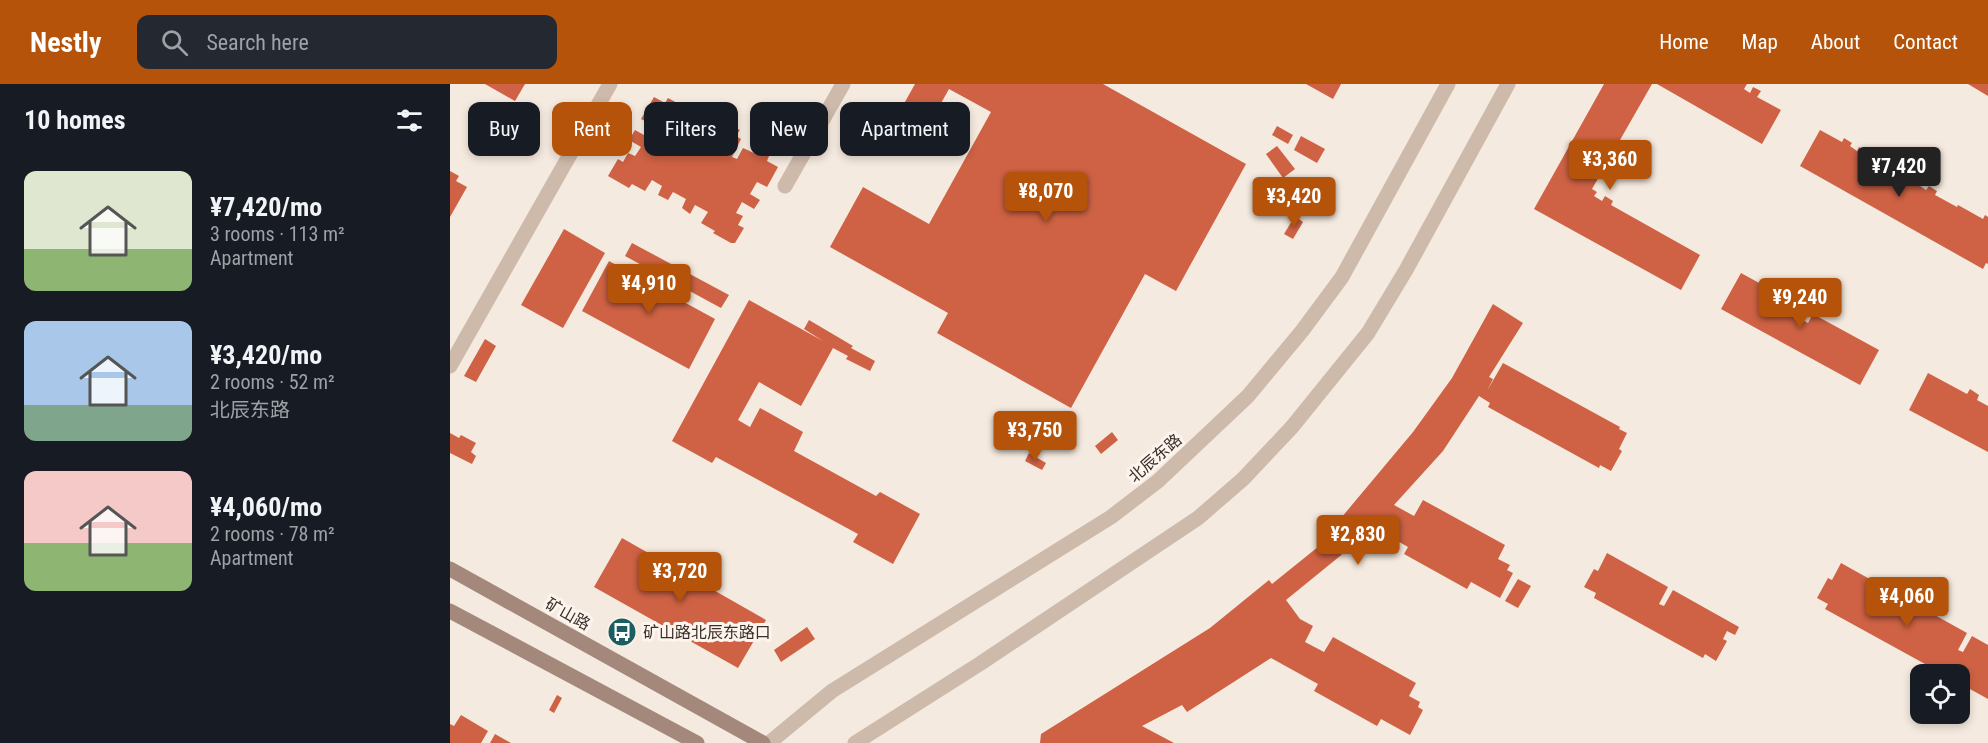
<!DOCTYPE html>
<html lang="en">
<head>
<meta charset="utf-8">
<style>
	:root { --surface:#171b24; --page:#242831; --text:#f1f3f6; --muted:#9ea1a6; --accent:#b45309 }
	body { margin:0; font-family:"Roboto Condensed","Noto Sans SC",sans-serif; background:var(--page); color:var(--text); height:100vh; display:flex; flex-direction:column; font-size:22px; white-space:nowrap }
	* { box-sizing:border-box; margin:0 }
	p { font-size:20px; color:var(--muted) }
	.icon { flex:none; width:33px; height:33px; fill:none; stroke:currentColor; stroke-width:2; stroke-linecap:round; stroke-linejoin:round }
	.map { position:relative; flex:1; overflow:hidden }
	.details { display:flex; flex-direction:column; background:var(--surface); width:450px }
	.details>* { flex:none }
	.top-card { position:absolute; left:18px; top:18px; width:570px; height:54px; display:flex; gap:12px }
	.tools { position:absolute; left:1460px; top:580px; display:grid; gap:12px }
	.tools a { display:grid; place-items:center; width:60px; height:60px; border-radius:12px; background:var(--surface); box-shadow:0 3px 9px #0003; font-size:30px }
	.price { position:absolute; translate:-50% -51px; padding:0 14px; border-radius:6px; background:var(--accent); color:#fff; font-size:20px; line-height:39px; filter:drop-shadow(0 2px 3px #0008) }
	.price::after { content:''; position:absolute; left:50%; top:36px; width:18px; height:14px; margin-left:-9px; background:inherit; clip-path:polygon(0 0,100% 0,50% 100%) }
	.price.active { background:#222; color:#fff }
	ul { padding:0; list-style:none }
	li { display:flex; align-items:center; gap:18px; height:150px; padding:0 24px }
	li span { display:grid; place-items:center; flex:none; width:168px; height:120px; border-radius:12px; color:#555 }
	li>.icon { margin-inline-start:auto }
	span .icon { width:72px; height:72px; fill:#fffc; stroke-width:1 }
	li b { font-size:26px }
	h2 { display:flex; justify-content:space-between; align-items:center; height:72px; padding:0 24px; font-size:26px }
	.chip { padding:0 21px; border-radius:12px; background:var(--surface); box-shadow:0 3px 9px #0003; font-size:21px; line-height:54px }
	.chip.active { background:var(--accent); color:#fff }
	header { display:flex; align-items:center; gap:36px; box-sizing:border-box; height:84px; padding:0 30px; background:var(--accent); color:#fff }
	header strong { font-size:28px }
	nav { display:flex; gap:33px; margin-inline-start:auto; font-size:21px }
	.search { width:420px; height:54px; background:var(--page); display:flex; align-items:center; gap:15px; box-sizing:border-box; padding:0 21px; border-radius:12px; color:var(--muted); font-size:22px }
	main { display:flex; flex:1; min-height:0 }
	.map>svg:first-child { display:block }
	.building { fill:#cf6244 }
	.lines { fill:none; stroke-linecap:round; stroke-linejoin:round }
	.minor { stroke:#cebaaa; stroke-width:15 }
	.tertiary { stroke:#cebaaa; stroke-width:15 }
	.secondary { stroke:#a3887b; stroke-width:15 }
	.labels { text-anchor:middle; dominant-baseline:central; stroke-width:6; stroke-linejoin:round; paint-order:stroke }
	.street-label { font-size:16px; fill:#3b2f2a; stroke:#fcf4ed }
	.poi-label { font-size:16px; fill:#3b2f2a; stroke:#fcf4ed; text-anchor:start }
</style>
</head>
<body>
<header>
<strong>Nestly</strong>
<div class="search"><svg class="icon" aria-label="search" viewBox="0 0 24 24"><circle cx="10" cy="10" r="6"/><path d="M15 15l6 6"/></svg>Search here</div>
<nav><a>Home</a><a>Map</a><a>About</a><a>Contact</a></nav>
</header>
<main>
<section class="details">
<h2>10 homes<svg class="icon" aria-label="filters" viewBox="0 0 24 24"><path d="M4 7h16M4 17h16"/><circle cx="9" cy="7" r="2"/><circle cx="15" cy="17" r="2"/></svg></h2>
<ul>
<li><span style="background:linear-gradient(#dfe7d0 65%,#8fb573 0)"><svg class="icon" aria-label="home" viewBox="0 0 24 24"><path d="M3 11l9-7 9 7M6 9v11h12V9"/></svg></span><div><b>¥7,420/mo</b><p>3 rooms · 113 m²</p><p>Apartment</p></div></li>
<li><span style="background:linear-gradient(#a9c7e8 70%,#7fa58c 0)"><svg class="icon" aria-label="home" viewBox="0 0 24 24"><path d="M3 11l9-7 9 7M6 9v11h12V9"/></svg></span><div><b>¥3,420/mo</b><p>2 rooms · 52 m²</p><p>北辰东路</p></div></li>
<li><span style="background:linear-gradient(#f6c9c9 60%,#8fb573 0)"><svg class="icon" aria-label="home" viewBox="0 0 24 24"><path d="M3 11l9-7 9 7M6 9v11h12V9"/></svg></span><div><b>¥4,060/mo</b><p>2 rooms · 78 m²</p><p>Apartment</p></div></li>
</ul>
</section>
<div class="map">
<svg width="1538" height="659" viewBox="0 0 1538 659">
	<rect width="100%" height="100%" fill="#f5eadf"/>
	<g class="building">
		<polygon points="35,0 75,0 65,17"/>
		<polygon points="465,0 653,0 796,80 726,207 695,190 621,324 487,249 498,229 380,163 413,103 479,140 541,28 499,5 490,21 512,33 496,59 461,39 456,49 442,41"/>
		<polygon points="856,0 891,0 883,15"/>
		<polygon points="1154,0 1202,0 1142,105 1147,108 1144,112 1152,117 1155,112 1163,117 1161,121 1250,171 1231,206 1084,125"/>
		<polygon points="1207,0 1297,0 1294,5 1300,9 1303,3 1311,7 1307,13 1331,26 1312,60"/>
		<polygon points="1518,0 1538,0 1538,12"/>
		<polygon points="204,13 215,19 218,14 231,21 228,26 238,33 232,44 235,46 245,29 250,32 253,27 266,34 260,45 272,51 278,40 290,46 286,52 291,55 282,73 287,75 293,64 304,69 307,65 319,72 317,77 328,83 317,103 307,98 300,110 310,116 304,125 292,118 286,129 293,132 288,141 294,144 285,159 281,159 263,149 265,147 251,139 258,128 245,121 240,130 232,124 236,115 223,108 218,116 208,111 212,102 202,96 195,107 182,100 179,104 158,92 168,75 173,78 178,69 185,72 191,63 179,56 185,46 194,51 201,40 191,35"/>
		<polygon points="827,42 843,51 838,60 822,51"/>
		<polygon points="1370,46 1392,58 1394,54 1402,59 1400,62 1407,67 1409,63 1417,68 1415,72 1461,97 1463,93 1473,98 1470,102 1476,106 1479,102 1487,107 1485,111 1507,123 1508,121 1533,135 1535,131 1538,133 1538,180 1536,179 1533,185 1350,82"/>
		<polygon points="851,52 875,65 867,79 844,66"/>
		<polygon points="827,62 845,85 833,94 816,70"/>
		<polygon points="0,87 9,92 6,97 17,103 0,133"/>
		<polygon points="845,132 853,138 843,155 834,150"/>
		<polygon points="114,145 155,169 113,244 71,221"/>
		<polygon points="182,159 279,211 271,224 175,172"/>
		<polygon points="159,177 265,235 239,285 132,227"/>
		<polygon points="1291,189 1356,225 1351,235 1358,239 1363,230 1429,266 1410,301 1271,225"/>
		<polygon points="299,216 373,257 354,245 359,236 403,262 401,264 425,277 420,287 396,275 398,272 383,264 351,322 309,298 288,336 300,343 310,324 353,348 344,367 426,412 430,408 470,430 443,480 403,458 408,450 266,373 262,379 222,357"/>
		<polygon points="1043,220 1073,239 1039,293 1043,295 1037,307 1053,279 1170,343 1169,345 1177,349 1169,365 1172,367 1161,387 1150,381 1149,384 1038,323 1040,319 1029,312 993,367 944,421 964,432 973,416 1055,461 1048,475 1060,481 1057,486 1063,489 1050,514 1021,498 1017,505 954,470 958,463 930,447 915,466 906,459 836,516 850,535 863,542 855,558 874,568 883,553 966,599 959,612 970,618 968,623 973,626 960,651 931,635 927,642 864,607 868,600 821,574 737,628 732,621 692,642 724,659 590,659 591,650 760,544 819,496 822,500 889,446 886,440 963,348 1002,294"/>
		<polygon points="35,255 46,262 26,298 14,292"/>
		<polygon points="1478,289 1517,310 1520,305 1529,311 1527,316 1538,322 1538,368 1459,326"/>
		<polygon points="662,348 668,356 651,370 645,362"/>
		<polygon points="0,349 9,354 11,351 26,359 21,368 26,372 22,380 0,369"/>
		<polygon points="579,369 596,379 592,386 575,377"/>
		<polygon points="172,454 316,536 288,584 144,503"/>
		<polygon points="1157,469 1218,503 1209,520 1214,522 1223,506 1289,543 1285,551 1277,547 1273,555 1277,557 1266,577 1255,570 1253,574 1144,514 1146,509 1134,503 1144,485 1148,487"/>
		<polygon points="1391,479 1450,512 1441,529 1446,532 1456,515 1517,549 1508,566 1513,568 1522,552 1538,561 1538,615 1509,599 1509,591 1495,591 1375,525 1378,520 1367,514 1378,494 1382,496"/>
		<polygon points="1068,495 1081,502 1068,524 1055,517"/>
		<polygon points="357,543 365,555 331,578 324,566"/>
		<polygon points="107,611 112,614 104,629 99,626"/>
		<polygon points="11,631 38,647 31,659 0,659 0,640 4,642"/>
		<polygon points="45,650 61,659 40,659"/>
	</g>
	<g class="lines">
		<g class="minor">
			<polyline points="335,102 393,0"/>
			<polyline points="0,282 160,0"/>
		</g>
		<g class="tertiary">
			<polyline points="319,659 382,607 661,433 708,397 798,312 852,247 892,193 998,0"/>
			<polyline points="405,659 531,579 748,434 793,395 842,343 918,249 956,186 1058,0"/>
		</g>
		<g class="secondary">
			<polyline points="0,485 313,659"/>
			<polyline points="0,527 247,659"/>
		</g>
	</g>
	<defs>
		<g id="bus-disc" transform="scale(1.5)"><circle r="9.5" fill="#1b5e61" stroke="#fcf4ed"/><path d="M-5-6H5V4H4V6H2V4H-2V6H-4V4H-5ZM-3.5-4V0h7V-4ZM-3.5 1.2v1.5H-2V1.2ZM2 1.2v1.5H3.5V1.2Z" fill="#fff"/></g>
	</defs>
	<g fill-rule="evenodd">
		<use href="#bus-disc" x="172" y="548"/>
	</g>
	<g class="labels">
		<g class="street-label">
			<text transform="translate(705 374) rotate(-41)">北辰东路</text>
			<text transform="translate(118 530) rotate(29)">矿山路</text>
		</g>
		<g class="poi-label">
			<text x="193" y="548">矿山路北辰东路口</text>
		</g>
	</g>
</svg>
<div class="tools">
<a><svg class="icon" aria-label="locate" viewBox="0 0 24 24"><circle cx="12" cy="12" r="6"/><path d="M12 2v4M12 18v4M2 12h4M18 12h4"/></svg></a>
</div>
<b class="price" style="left:1160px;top:107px">¥3,360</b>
<b class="price active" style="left:1449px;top:114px">¥7,420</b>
<b class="price" style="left:596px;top:139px">¥8,070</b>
<b class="price" style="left:844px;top:144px">¥3,420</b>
<b class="price" style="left:199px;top:231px">¥4,910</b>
<b class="price" style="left:1350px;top:245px">¥9,240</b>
<b class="price" style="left:585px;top:378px">¥3,750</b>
<b class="price" style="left:908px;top:482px">¥2,830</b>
<b class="price" style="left:230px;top:519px">¥3,720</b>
<b class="price" style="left:1457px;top:544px">¥4,060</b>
<div class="top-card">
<a class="chip">Buy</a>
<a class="chip active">Rent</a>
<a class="chip">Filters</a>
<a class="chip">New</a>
<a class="chip">Apartment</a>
</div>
</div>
</main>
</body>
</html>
